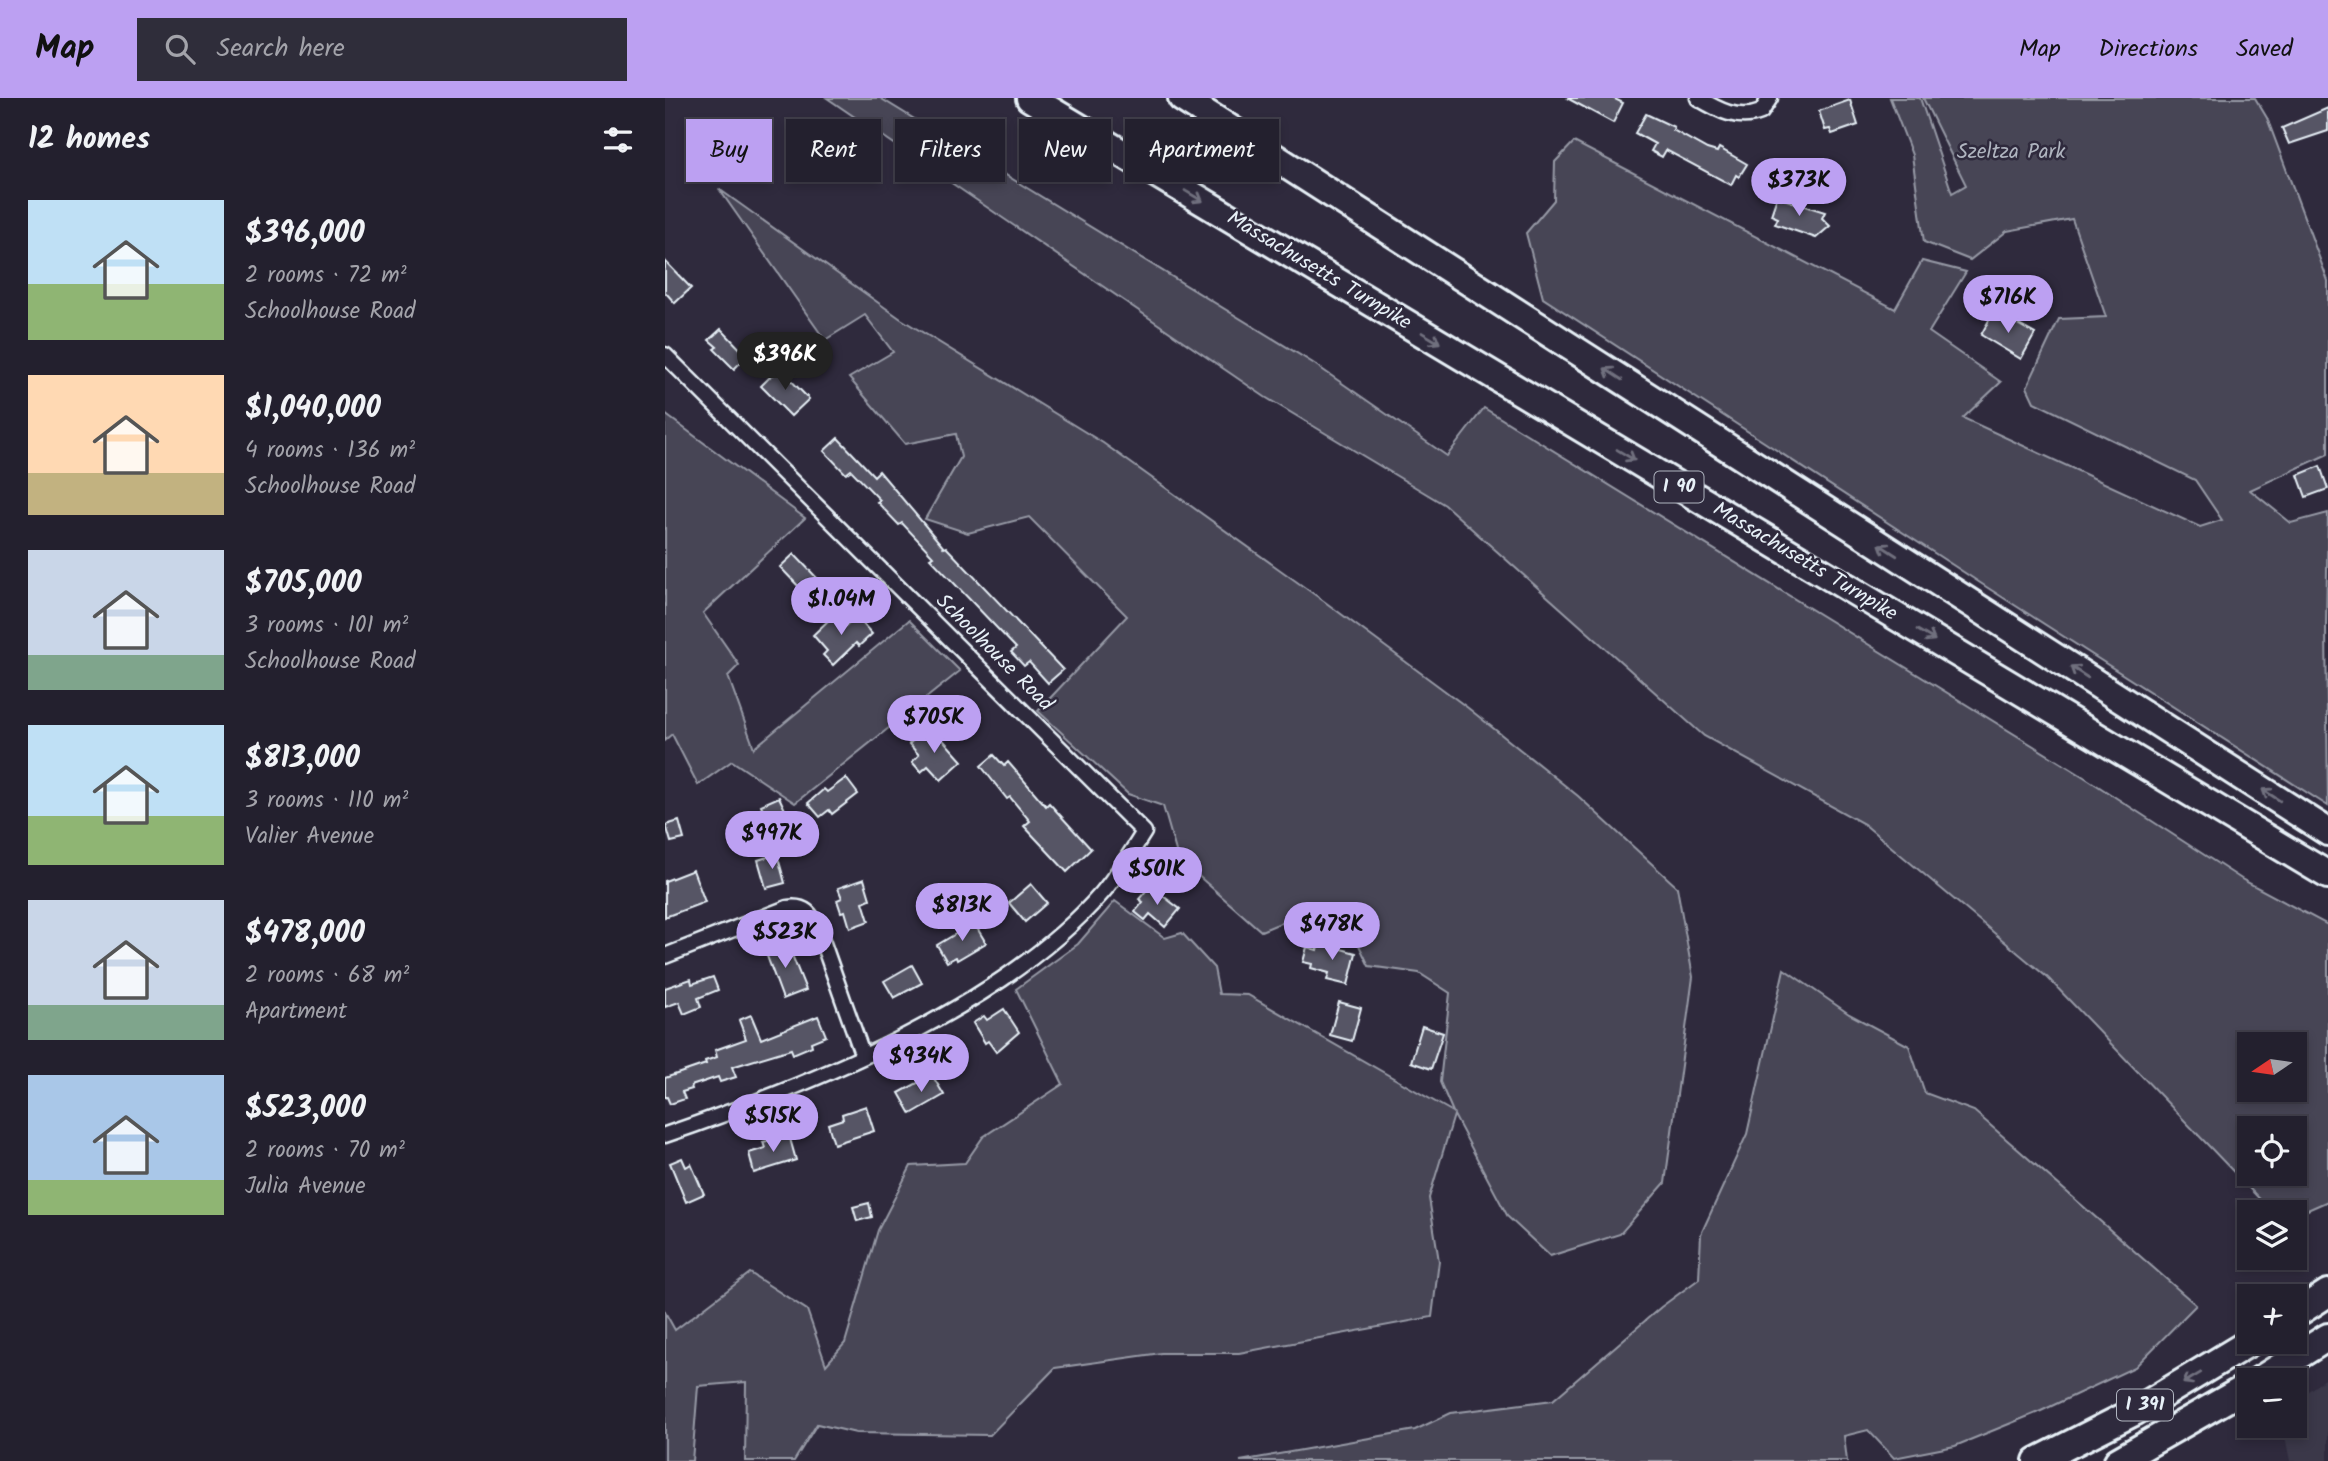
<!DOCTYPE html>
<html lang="en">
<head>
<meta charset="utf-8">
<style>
	:root { --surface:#23202e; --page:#2f2d3a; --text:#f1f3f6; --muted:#a3a3aa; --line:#403e4a; --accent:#bca0f2 }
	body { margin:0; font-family:Kalam,sans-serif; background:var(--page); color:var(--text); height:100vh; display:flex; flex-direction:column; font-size:26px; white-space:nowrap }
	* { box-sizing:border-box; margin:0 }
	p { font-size:23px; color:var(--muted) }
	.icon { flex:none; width:38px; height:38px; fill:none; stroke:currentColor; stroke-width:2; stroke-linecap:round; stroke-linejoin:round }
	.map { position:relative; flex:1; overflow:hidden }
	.sheet { display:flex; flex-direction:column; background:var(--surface); width:665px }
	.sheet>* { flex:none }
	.hud { position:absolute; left:21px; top:21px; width:665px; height:63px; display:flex; gap:14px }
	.needle { width:46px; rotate:257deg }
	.controls { position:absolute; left:1572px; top:934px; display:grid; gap:14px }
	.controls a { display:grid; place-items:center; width:70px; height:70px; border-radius:0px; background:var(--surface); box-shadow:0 4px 10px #0003,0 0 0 2px var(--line); font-size:35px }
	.price { position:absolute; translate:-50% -60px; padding:0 16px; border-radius:24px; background:var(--accent); color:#111; font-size:23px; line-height:46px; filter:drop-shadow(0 2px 4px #0008) }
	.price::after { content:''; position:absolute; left:50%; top:42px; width:21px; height:16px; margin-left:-10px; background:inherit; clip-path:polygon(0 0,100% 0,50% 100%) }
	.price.selected { background:#222; color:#fff }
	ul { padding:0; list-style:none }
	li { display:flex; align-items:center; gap:21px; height:175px; padding:0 28px }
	li span { display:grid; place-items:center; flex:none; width:196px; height:140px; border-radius:0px; color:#555 }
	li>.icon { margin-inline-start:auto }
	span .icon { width:84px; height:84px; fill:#fffc; stroke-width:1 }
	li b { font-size:30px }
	h2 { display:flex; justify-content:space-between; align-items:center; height:84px; padding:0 28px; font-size:30px }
	.tag { padding:0 24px; border-radius:0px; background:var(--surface); box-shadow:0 4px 10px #0003,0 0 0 2px var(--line); font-size:24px; line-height:63px }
	.tag.selected { background:var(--accent); color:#111 }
	header { display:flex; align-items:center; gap:42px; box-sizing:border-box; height:98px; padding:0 35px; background:var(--accent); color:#111 }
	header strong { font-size:33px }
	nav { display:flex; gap:38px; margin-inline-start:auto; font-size:24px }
	.search { width:490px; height:63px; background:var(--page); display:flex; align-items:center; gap:18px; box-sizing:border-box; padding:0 24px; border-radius:0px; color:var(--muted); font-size:26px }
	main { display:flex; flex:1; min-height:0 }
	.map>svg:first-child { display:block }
	.built { fill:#3b3749 }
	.green { fill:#464455; stroke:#979aa6; stroke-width:2; fill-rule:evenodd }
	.building { fill:#575565; stroke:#e8f1f8; stroke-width:2 }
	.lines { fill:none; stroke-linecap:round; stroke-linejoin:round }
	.minor-casing { stroke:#e8f1f8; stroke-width:19 }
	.motorway-casing { stroke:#e8f1f8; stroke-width:32 }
	.minor { stroke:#2f2a3d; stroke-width:14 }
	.motorway { stroke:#2f2a3d; stroke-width:26 }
	.oneway { stroke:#70707e }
	.labels { text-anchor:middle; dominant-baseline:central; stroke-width:5; stroke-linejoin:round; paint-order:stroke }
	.shield { fill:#2f2a3d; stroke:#b0b5c0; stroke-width:2 }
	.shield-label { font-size:19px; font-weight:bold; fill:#e8f1f8 }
	.park-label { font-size:21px; fill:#afb4bf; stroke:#2f2a3d }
	.street-label { font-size:21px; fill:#e8f1f8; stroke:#2f2a3d }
</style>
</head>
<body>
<header>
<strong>Map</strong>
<div class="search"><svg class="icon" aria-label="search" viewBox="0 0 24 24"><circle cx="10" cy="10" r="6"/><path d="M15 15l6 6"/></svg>Search here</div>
<nav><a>Map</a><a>Directions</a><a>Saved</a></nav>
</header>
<main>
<section class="sheet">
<h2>12 homes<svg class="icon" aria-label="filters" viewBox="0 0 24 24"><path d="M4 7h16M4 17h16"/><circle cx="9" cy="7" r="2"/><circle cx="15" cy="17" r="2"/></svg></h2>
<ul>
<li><span style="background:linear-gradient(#bfe0f5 60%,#8fb573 0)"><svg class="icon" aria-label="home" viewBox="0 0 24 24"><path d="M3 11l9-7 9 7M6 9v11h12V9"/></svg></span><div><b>$396,000</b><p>2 rooms · 72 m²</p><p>Schoolhouse Road</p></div></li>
<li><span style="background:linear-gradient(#ffd9b3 70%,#c2b280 0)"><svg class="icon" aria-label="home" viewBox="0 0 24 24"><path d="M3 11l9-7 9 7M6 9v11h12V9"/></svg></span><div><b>$1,040,000</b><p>4 rooms · 136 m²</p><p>Schoolhouse Road</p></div></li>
<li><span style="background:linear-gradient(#c9d6e8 75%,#7fa58c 0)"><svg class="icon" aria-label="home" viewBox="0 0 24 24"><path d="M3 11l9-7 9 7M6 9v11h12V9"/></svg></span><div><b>$705,000</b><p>3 rooms · 101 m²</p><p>Schoolhouse Road</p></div></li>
<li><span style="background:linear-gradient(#bfe0f5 65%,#8fb573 0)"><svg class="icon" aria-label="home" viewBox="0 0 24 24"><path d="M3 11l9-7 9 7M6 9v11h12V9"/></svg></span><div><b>$813,000</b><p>3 rooms · 110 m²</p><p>Valier Avenue</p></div></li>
<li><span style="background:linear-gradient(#c9d6e8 75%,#7fa58c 0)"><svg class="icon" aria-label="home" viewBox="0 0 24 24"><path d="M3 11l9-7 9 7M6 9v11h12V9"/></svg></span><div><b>$478,000</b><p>2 rooms · 68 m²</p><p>Apartment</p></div></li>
<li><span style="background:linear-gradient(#a9c7e8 75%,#8fb573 0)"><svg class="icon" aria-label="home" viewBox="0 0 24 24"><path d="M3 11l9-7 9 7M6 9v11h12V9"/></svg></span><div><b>$523,000</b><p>2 rooms · 70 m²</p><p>Julia Avenue</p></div></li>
</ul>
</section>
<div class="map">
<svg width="1663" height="1363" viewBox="0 0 1663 1363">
	<rect width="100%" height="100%" fill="#2f2a3d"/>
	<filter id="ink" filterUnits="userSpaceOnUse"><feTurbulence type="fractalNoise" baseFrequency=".0143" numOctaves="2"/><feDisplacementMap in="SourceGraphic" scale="14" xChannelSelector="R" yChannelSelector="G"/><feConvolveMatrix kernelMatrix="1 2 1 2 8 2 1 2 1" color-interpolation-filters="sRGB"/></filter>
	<g filter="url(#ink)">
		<polygon class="built" points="1663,1279 1663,1363 1625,1363 1618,1328 1629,1328 1629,1303"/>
		<g class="green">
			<path d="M 162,0 L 215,0 L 648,265 L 782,358 L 819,310 L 1419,679 L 1578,782 L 1663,827 L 1663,1103 L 1629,1118 L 1629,1115 L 1608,1115 L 1383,880 L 1199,726 L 1039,638 L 780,407 L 600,299 ZM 1584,947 L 1629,947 L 1629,992 L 1584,992 ZM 1584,1031 L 1629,1031 L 1629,1076 L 1584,1076 Z"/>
			<polygon points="1225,0 1255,0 1287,95 1301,87 1258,0 1590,0 1602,20 1663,183 1663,356 1585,392 1626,425 1663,415 1661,528 1663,708 1323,490 878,200 861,135 889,102 890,64 909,44 1230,211 1257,163 1301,174 1264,234 1336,284 1298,320 1535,429 1557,422 1530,382 1369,304 1362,289 1394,221 1441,219 1407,121 1342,133 1305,162 1259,144 1247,57"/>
			<polygon points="54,91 236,221 438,345 660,504 803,610 913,698 1012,789 1028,879 1000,1085 955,1136 885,1158 843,1119 789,1017 764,1100 774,1163 767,1219 574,1255 496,1255 390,1270 325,1337 191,1335 152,1326 129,1363 80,1363 81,1284 33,1288 27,1363 0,1363 0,1214 10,1232 85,1175 142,1212 161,1267 180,1245 213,1132 246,1068 300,1065 318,1039 398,986 351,891 413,846 450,803 500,840 517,835 549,870 554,896 583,897 788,1014 775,984 785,895 754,875 704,868 681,820 639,815 596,833 513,760 498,708 463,696 373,613 462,518 364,419 303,435 260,421 296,359 291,336 240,346 184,280 228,254 200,217 160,242"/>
			<polygon points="0,316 140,420 38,515 74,567 63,578 89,650 244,522 295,573 130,705 67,663 33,687 7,636 0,642"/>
			<polygon points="1119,871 1184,916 1244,948 1260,995 1309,1013 1531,1207 1470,1269 1376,1313 1290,1348 1229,1360 1203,1332 1179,1338 1182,1363 575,1363 750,1332 786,1315 888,1302 996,1209 1034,1181 1036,1136 1082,1036"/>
		</g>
		<g class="building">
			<polygon points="902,0 948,0 958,5 948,25"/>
			<polygon points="1185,2 1193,27 1167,36 1165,31 1160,32 1154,13"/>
			<polygon points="1663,10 1663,33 1624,46 1617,30"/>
			<polygon points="981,16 1009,29 1008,32 1042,51 1052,54 1054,50 1082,66 1074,79 1071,77 1066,87 1001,52 997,59 986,53 990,46 970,35"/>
			<polygon points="1112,99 1160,114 1157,120 1165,128 1151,140 1110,126 1113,120 1106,117"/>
			<polygon points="0,163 26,190 10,205 0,194"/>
			<polygon points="1329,213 1370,236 1356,261 1316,237"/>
			<polygon points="56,231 82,258 69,271 49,251 52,249 44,242"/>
			<polygon points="114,270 144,301 126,318 96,288"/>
			<polygon points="173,340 209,378 214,373 279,450 281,449 398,572 383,585 364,564 359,568 346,554 351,550 265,460 268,458 237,425 234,427 212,404 215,402 186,372 181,376 159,353"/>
			<polygon points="1655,368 1663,391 1641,399 1633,377"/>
			<polygon points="129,456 151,479 137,492 115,469"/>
			<polygon points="168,518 179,529 191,518 207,536 194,548 191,545 168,567 158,557 162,553 148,537"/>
			<polygon points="260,632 267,639 272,635 297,663 276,682 263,668 256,674 247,664 254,657 244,646"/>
			<polygon points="329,657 339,668 343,664 381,708 384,705 426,751 402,774 359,728 365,723 345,699 342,701 316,668"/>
			<polygon points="181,680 193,696 167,716 164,712 155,719 143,705 159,691 162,694"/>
			<polygon points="114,699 123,718 104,726 96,707"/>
			<polygon points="14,723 19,741 6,744 1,727"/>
			<polygon points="112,756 120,785 101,790 93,762"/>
			<polygon points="28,772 40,804 0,819 0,783"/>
			<polygon points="199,781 205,801 198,804 204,823 185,830 180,813 176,814 172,802 177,800 173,790"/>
			<polygon points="366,786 382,805 360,824 344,805"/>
			<polygon points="485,788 515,811 500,829 485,816 480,822 470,814 478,804 474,801"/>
			<polygon points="309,825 321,845 292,862 291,859 282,864 272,847"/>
			<polygon points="119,842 124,858 127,857 141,892 118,901 99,850"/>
			<polygon points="654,845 691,855 683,887 662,882 664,875 646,870 647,866 638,864 642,849 652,852"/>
			<polygon points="247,867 257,885 229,900 219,883"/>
			<polygon points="48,879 53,892 33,900 36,909 19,916 14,904 0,909 0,890 26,881 27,886"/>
			<polygon points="674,904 696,910 687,943 665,937"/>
			<polygon points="339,911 354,934 331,954 323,943 320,945 308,925 319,918 322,922"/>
			<polygon points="86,917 96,941 153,918 161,938 146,944 147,948 128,956 126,951 67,969 71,979 55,984 53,979 26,988 27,991 17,994 20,1001 5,1006 2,999 0,999 0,980 41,966 40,963 52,959 50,952 81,941 74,922"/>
			<polygon points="757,928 778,935 766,971 746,964"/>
			<polygon points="267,977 279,997 246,1016 234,995"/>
			<polygon points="201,1008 209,1033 169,1046 163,1026 178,1021 177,1016"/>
			<polygon points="124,1037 131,1062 89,1075 84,1055 100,1050 98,1044"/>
			<polygon points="17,1060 21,1069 26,1066 39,1096 21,1104 5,1065"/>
			<polygon points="204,1105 207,1119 192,1123 188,1109"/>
		</g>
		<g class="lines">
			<g class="minor-casing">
				<g id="minor">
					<path d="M 1033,0 C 1053,12 1073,23 1096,14 L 1105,0"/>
					<path d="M 0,257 L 479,734 C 466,755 453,776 437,795 C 336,911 143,988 0,1037"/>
					<path d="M 0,858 L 122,810 C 140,807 146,816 153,831 L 198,958"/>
				</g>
			</g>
			<g class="motorway-casing">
				<g id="motorway">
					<polyline points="365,0 1663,777"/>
					<polyline points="517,0 1663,734"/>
					<polyline points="1629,1217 1663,1195"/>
					<polyline points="1593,1283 1663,1239"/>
					<polyline points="1372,1363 1469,1314 1585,1244"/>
					<polyline points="1453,1363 1584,1288"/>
				</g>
			</g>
			<use href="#minor" class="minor"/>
			<use href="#motorway" class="motorway"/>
		</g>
		<defs><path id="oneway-shaft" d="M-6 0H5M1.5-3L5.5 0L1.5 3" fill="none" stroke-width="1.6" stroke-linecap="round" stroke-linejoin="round" transform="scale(1.75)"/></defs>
		<g class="oneway">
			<use href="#oneway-shaft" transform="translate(529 98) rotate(31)"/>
			<use href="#oneway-shaft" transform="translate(766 240) rotate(31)"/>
			<use href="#oneway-shaft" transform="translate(948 276) rotate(-147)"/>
			<use href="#oneway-shaft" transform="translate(961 357) rotate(31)"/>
			<use href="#oneway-shaft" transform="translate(1223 452) rotate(-147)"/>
			<use href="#oneway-shaft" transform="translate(1261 537) rotate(31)"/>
			<use href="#oneway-shaft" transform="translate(1414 574) rotate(-147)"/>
			<use href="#oneway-shaft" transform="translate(1606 697) rotate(-147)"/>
			<use href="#oneway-shaft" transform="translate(1527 1280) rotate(149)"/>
		</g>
	</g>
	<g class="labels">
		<g class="shield">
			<rect x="989.5" y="373.5" width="49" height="31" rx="5"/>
			<rect x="1452" y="1291.5" width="56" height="31" rx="5"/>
		</g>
		<g class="shield-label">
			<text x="1014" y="389">I 90</text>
			<text x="1480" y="1307">I 391</text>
		</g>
		<g class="park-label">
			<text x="1346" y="54">Szeltza Park</text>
		</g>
		<g class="street-label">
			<text transform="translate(654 173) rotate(31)">Massachusetts Turnpike</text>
			<text transform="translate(1140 464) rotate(31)">Massachusetts Turnpike</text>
			<text transform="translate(329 555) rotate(45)">Schoolhouse Road</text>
		</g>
	</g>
</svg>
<div class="controls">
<a><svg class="needle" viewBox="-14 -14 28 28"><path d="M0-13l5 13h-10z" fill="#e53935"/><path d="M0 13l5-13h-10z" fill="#a3a3aa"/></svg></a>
<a><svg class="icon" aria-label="locate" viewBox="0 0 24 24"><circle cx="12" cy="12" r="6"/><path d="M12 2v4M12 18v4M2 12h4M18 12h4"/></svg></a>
<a><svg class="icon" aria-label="layers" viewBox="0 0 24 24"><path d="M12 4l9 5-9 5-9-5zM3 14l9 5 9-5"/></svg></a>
<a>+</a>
<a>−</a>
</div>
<b class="price" style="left:1134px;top:120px">$373K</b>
<b class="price" style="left:1343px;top:237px">$716K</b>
<b class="price selected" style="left:120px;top:294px">$396K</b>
<b class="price" style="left:176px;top:539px">$1.04M</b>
<b class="price" style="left:269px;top:657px">$705K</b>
<b class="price" style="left:107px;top:773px">$997K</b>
<b class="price" style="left:492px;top:809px">$501K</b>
<b class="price" style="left:297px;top:845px">$813K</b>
<b class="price" style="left:667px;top:864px">$478K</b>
<b class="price" style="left:120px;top:872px">$523K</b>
<b class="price" style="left:256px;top:996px">$934K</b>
<b class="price" style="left:108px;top:1056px">$515K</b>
<div class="hud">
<a class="tag selected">Buy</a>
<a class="tag">Rent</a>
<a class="tag">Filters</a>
<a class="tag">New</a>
<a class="tag">Apartment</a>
</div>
</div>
</main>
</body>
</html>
